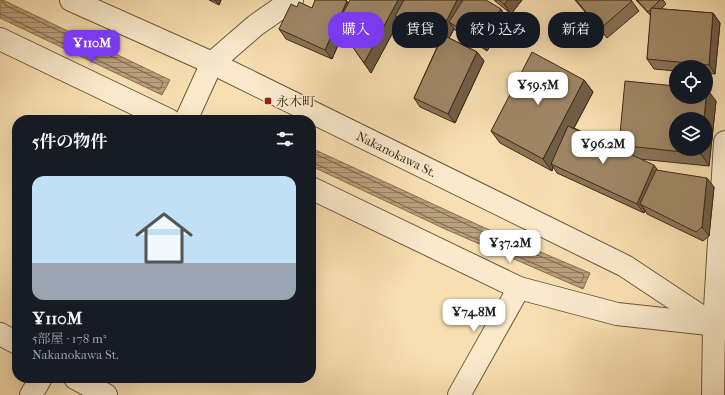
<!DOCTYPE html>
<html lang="ja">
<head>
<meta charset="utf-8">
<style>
	:root { --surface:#171b24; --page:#20242c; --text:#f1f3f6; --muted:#9ea1a6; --accent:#7c3aed }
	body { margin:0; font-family:"IM FELL French Canon","Noto Serif JP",serif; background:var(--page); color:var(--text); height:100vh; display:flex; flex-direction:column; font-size:15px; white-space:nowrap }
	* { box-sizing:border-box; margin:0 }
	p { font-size:13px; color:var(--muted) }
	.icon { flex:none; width:22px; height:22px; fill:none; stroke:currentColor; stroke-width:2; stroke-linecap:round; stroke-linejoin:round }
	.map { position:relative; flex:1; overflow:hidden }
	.details { position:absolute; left:12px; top:115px; width:304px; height:268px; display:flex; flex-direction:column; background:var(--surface); border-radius:16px; box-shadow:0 4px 16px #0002 }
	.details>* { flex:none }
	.top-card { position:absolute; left:328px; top:12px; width:337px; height:36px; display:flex; gap:8px }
	.fabs { position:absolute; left:669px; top:60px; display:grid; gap:8px }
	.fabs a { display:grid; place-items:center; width:44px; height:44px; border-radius:50%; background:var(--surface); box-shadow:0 4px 16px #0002; font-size:20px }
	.price { position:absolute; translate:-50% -34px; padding:0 9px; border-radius:8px; background:#fff; color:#222; font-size:13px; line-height:26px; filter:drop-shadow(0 1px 2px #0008) }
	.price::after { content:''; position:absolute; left:50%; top:24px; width:12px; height:9px; margin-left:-6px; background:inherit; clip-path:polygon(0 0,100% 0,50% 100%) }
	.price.selected { background:var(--accent); color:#fff }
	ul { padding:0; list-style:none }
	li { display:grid; align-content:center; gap:8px; height:212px; padding:0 20px }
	li span { display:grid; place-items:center; height:124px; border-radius:12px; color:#555 }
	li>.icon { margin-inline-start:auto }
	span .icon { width:72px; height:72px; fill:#fffc; stroke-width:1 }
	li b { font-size:17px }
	h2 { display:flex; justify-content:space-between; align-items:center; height:48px; padding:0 20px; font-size:17px }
	.pill { padding:0 14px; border-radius:16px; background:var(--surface); box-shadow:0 4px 16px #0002; font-size:14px; line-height:36px }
	.pill.selected { background:var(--accent); color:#fff }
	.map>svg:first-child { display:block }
	.water { fill:url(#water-rules); stroke:#887052 }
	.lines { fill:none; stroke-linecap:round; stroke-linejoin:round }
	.shore { stroke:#7c6448; stroke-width:1 }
	.minor-casing { stroke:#6d553b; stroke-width:24 }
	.minor { stroke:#faeacc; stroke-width:22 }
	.wall { fill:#897458; stroke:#3f2714 }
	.shaded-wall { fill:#6f5e47; stroke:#3f2714 }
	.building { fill:#9f8766; stroke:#3f2714 }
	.poi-dot { fill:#8f2418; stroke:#faeacc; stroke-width:1.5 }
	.labels { text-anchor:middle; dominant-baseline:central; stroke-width:3; stroke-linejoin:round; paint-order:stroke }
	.poi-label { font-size:13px; fill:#3f2714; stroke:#faeacc; text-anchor:start }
	.street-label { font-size:13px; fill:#3f2714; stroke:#faeacc }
</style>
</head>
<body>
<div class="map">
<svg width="725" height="395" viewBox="0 0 725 395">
	<defs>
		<pattern id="water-rules" width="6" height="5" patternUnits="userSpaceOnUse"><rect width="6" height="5" fill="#b9a07c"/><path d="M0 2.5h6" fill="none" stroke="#988264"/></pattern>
	</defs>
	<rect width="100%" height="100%" fill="#f8dfb1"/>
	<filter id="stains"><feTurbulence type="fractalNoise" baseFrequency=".005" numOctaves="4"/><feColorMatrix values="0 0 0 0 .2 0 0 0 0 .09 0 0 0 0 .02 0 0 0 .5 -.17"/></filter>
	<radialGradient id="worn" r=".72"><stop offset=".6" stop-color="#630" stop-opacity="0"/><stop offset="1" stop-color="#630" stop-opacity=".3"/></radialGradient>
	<g class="water">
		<polygon points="0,0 3,0 170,80 162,95 0,18"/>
		<polygon points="311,148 498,234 590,273 583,289 445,229 311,166"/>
	</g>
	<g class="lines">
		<g class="shore">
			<polyline points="0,14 3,15 158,89 160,89 163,83 162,81 5,5 3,3 2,0"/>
			<polyline points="311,152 496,238 583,274 584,276 581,282 579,283 446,226 314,163 311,163"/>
		</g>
		<g class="minor-casing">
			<g id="minor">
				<path id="s1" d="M 71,0 L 212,63 L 625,266 L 714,325 L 725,329"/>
				<polyline points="0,39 169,120"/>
				<polyline points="186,120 212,63 256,25 292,0"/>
				<polyline points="311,188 519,288 617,314 709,324"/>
				<polyline points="0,334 17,343"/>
				<polyline points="75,378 106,395"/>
				<polyline points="31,395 41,378"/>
				<polyline points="459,395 519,288"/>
				<polyline points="713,395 714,325 725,142"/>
			</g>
		</g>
		<use href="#minor" class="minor"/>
	</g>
	<g class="wall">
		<polygon points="209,0 221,0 219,5"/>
		<polygon points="494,0 522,0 511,14"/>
		<polygon points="575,0 631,0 639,11 607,38"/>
		<polygon points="636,0 663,0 666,4 661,9 713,13 720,23 715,74 706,73 706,67 676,67 676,71 654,69 647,59 651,16"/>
		<polygon points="347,1 348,4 501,9 507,19 487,51 456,31 454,29 449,38 477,52 484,61 455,123 420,107 414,98 438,45 402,26 399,21 371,73 343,33 332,59 286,39 279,29 297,7 312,8"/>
		<polygon points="584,80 593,92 574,128 624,151 619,145 716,101 709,166 639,159 658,171 714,187 709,236 703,241 647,214 645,210 644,213 557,173 553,167 552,171 500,143 491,131"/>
	</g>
	<g class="shaded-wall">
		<polygon points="215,0 221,0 219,5"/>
		<polygon points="398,0 410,0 395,16 399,21 371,73 364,63"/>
		<polygon points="457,0 469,0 449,22 454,29 444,48 438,38"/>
		<polygon points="508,0 522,0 511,14 504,4"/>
		<polygon points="347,1 353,11 332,59 325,50"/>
		<polygon points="501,9 507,19 487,51 480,41"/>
		<polygon points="713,13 720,23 715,74 709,65"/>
		<polygon points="477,52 484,61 455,123 448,114"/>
		<polygon points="584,80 593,92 554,165 551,164 553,167 552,171 543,159"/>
		<polygon points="707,89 716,101 709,166 701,154 701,149 706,149 706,119 704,119"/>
		<polygon points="654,165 661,175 640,204 645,210 644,213 637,204"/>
		<polygon points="707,178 714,187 709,236 702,227"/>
	</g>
	<g class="building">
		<polygon points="315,0 344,0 347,1 325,50 279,29 291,4 297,7 299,2 312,8"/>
		<polygon points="350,0 398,0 364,63 337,24"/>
		<polygon points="404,0 457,0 438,38 395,16"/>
		<polygon points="463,0 486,0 501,9 480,41 449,22"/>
		<polygon points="499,0 508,0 504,4"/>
		<polygon points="576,0 631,0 632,1 600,29"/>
		<polygon points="637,0 660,0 648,12"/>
		<polygon points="651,8 713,13 709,65 647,59"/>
		<polygon points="443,35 477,52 448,114 414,98"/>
		<polygon points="532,52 584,80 543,159 491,131"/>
		<polygon points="625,81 676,86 676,97 706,97 706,89 707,89 704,119 676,119 676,149 701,149 701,154 619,145"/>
		<polygon points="568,126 654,165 637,204 551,164"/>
		<polygon points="656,170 707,178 702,227 696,232 640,204"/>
	</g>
	<rect class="poi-dot" x="264" y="97" width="8" height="8" rx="2"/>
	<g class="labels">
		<g class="poi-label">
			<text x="276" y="101">永木町</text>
		</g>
		<g class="street-label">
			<text stroke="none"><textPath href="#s1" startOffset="360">Nakanokawa St.</textPath></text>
		</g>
	</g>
	<rect width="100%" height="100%" filter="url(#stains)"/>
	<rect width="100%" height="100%" fill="url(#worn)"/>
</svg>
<div class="fabs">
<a><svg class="icon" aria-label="locate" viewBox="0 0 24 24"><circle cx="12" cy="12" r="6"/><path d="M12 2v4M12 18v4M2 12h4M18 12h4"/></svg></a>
<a><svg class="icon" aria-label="layers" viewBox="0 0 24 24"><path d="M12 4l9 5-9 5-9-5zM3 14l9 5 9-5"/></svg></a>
</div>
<b class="price selected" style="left:92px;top:64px">¥110M</b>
<b class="price" style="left:538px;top:106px">¥59.5M</b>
<b class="price" style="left:603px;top:165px">¥96.2M</b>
<b class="price" style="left:510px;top:264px">¥37.2M</b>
<b class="price" style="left:474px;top:333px">¥74.8M</b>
<div class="top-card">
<a class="pill selected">購入</a>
<a class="pill">賃貸</a>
<a class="pill">絞り込み</a>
<a class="pill">新着</a>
</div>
<section class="details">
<h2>5件の物件<svg class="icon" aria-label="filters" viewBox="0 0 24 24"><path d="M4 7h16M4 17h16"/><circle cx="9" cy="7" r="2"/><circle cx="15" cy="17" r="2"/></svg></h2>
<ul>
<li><span style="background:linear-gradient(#bfe0f5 70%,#9aa5b1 0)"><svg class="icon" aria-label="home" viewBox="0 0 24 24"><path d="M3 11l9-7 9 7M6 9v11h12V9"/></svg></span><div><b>¥110M</b><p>5部屋 · 178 m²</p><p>Nakanokawa St.</p></div></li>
</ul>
</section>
</div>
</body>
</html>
